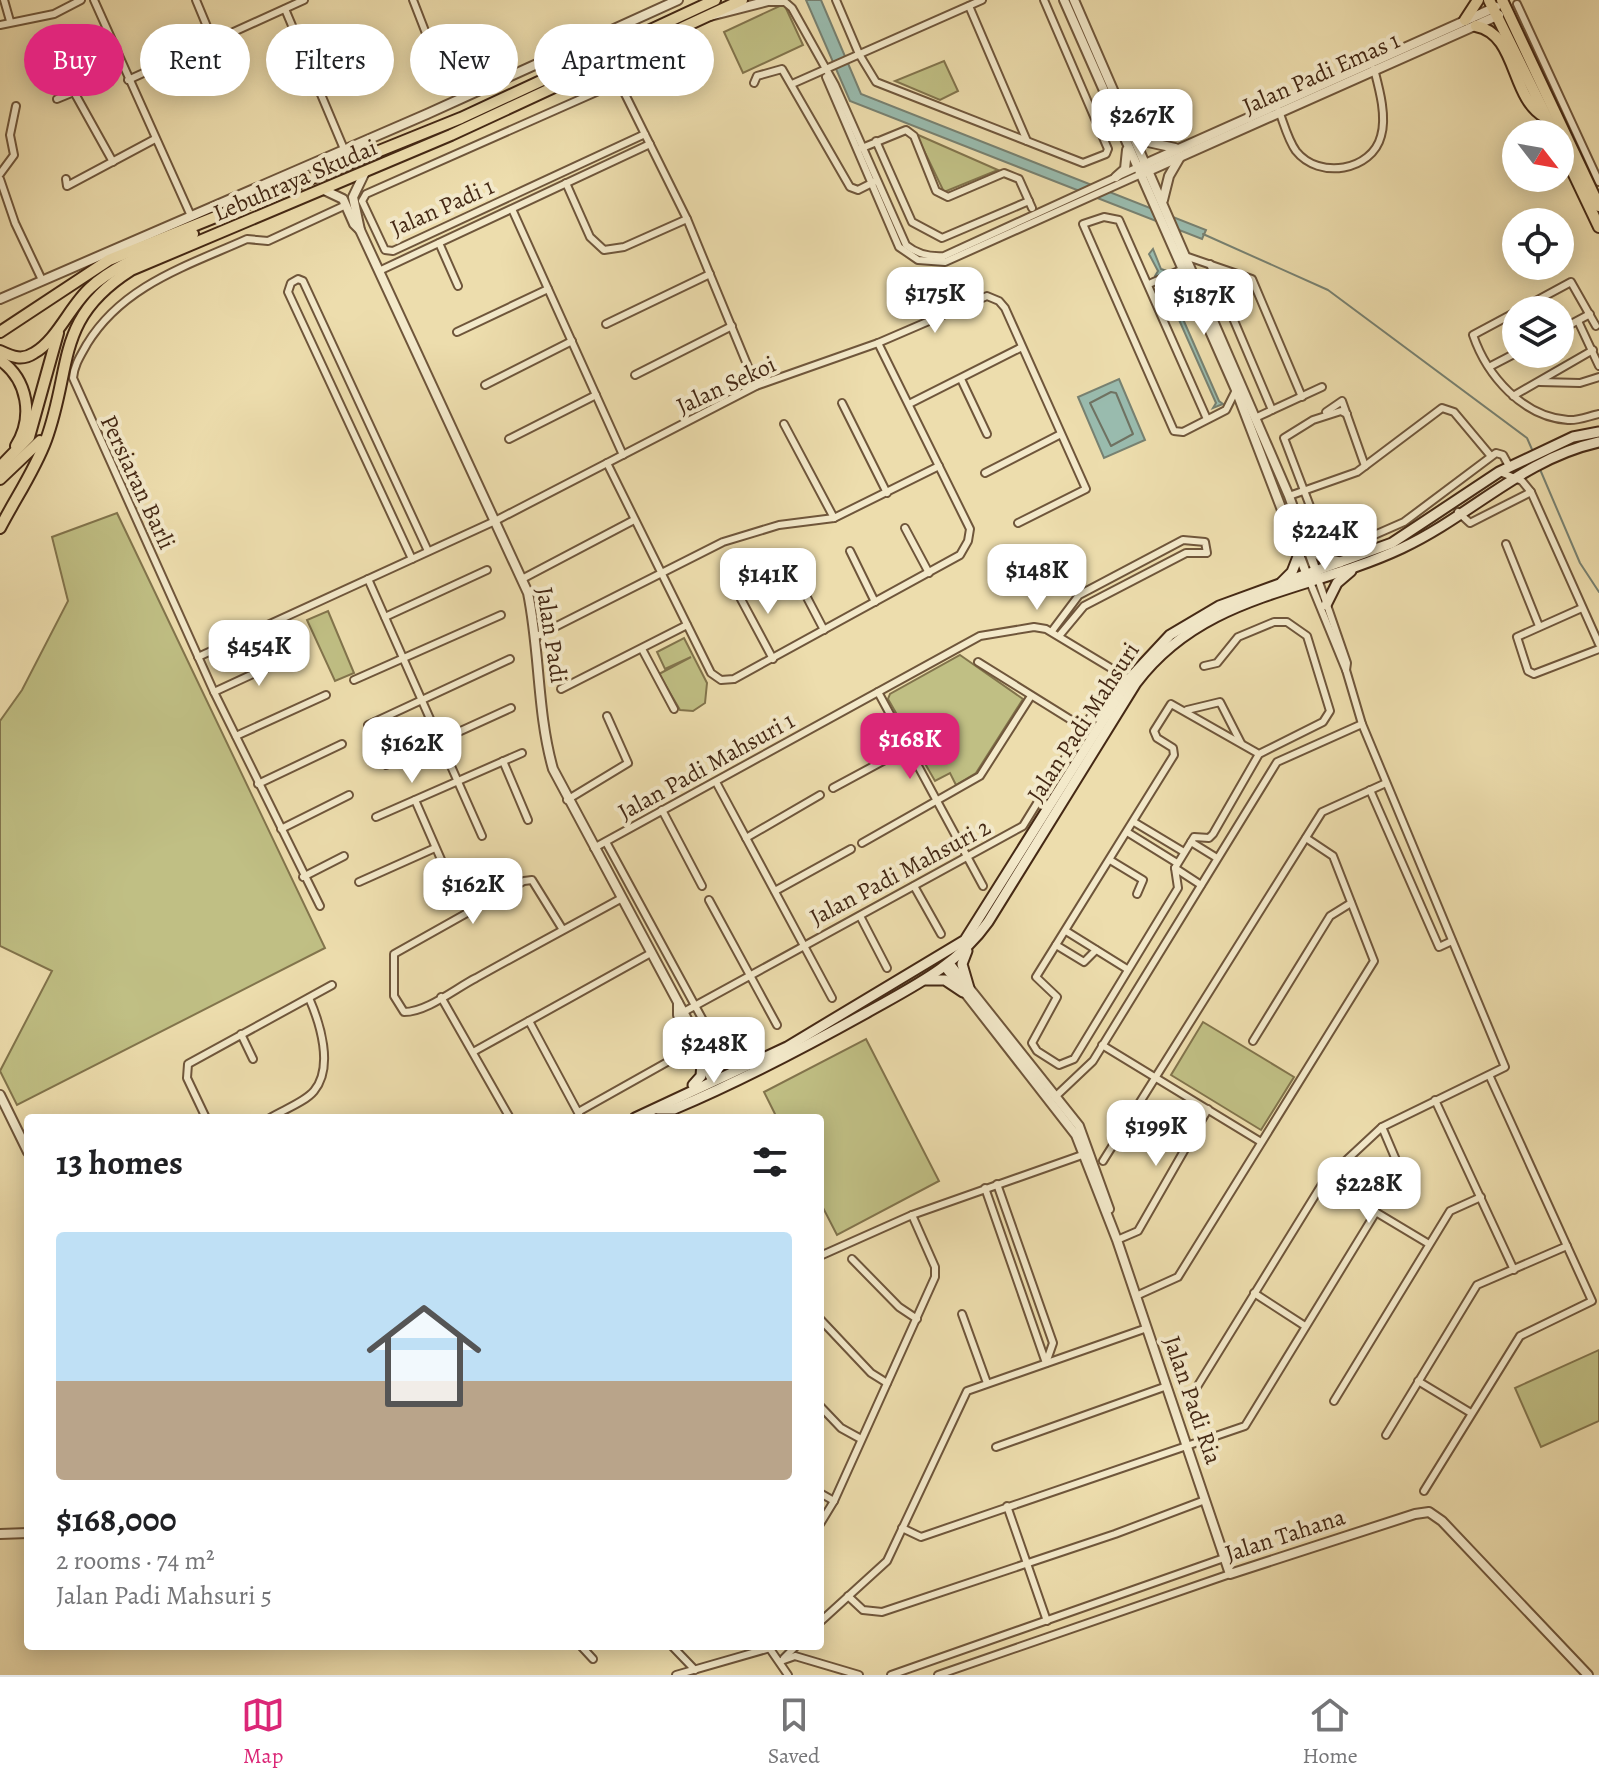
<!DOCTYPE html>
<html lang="en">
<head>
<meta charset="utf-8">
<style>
	:root { --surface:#fff; --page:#f6f6f6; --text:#202124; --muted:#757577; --line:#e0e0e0; --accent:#db2777 }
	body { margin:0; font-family:Alegreya,serif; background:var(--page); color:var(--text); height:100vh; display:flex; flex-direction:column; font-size:30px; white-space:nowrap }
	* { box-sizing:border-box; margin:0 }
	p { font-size:26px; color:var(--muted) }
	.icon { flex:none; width:44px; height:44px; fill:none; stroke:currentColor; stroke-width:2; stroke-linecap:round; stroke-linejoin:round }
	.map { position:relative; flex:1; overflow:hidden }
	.panel { position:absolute; left:24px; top:1114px; width:800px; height:536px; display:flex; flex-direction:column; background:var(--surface); border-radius:8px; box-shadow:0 4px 20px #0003 }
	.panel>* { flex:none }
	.banner { position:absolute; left:24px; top:24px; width:800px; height:72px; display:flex; gap:16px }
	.needle { width:52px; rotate:121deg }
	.buttons { position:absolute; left:1502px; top:120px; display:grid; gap:16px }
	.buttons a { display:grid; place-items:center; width:72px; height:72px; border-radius:50%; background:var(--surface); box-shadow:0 4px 20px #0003; font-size:40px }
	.price { position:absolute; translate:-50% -68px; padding:0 18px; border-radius:16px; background:#fff; color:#222; font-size:26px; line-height:52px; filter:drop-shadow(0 2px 4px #0008) }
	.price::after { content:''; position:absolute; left:50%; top:48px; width:24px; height:18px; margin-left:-12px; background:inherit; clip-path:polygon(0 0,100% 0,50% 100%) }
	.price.selected { background:var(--accent); color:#fff }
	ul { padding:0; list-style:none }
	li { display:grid; align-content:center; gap:16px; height:424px; padding:0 32px }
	li span { display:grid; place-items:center; height:248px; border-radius:8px; color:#555 }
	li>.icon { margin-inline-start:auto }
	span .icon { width:144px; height:144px; fill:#fffc; stroke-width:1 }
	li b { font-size:34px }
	h2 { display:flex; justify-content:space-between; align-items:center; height:96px; padding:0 32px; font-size:34px }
	.pill { padding:0 28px; border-radius:36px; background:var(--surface); box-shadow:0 4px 20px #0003; font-size:28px; line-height:72px }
	.pill.selected { background:var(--accent); color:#fff }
	.menu { display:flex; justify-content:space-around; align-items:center; height:112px; border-top:2px solid var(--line); background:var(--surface); font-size:22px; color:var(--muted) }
	.menu a { display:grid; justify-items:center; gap:4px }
	.menu .selected { color:var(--accent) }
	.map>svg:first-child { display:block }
	.green { fill:#c0bf84; stroke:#82744c; stroke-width:2 }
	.water { fill:#99bbae; stroke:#778171; stroke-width:2 }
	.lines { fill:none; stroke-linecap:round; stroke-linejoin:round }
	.shore { stroke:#6f7262; stroke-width:2 }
	.stream { stroke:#778171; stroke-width:2 }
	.minor-casing { stroke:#6f563b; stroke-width:10 }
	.tertiary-casing { stroke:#6f563b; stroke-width:12 }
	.secondary-casing { stroke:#452915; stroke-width:13 }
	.primary-casing { stroke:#452915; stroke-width:14 }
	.trunk-casing { stroke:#452915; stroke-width:14 }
	.minor { stroke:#f3e9ca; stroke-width:6 }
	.tertiary { stroke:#f3e9ca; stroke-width:8 }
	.secondary { stroke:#f3e9ca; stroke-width:9 }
	.primary { stroke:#edddad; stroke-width:10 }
	.trunk { stroke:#edddad; stroke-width:10 }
	.labels { text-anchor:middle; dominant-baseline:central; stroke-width:8; stroke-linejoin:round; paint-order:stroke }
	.street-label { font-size:24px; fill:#452915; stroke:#f3e9ca }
</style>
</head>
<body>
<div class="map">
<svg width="1599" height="1675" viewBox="0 0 1599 1675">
	<rect width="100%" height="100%" fill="#edddad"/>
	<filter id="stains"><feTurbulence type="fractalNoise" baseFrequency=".0025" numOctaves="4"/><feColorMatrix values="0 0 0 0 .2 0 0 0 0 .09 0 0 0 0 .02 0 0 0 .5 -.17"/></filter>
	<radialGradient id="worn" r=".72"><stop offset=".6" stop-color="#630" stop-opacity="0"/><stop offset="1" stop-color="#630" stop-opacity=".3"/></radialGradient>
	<g class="green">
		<polygon points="784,4 803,45 743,73 724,32"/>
		<polygon points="944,61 958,91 940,100 895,81"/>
		<polygon points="916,134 998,170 944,192"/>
		<polygon points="117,513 325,948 17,1105 0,1071 52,971 0,946 0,721 22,690 68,601 52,537"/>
		<polygon points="328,611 354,673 335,681 307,620"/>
		<polygon points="684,638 707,683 705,703 693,711 680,710 659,674 691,657 665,669 657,652"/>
		<polygon points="960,655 1023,699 976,773 956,785 950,773 935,781 888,699 890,694"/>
		<polygon points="1203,1022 1294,1077 1261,1130 1171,1075"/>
		<polygon points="866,1039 939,1181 837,1235 820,1202 820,1118 777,1118 764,1092"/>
		<polygon points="1599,1350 1599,1421 1541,1447 1515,1388"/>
	</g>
	<g class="water">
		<polygon points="806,0 821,0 861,94 1206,230 1202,239 850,101"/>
		<polygon points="1153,249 1161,269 1167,271 1168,285 1219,401 1223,404 1213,408 1216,403 1164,286 1160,285 1155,276 1158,271 1149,254"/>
		<polygon points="1119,379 1145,440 1104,458 1078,397"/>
	</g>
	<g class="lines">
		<polygon class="shore" points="1111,392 1116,393 1133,434 1111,446 1090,403"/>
		<g class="stream">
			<polyline points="1203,234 1328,290 1527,438 1534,454"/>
			<polyline points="1539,467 1580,563 1599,592"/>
		</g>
		<g class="minor-casing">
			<g id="minor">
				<polyline points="4,0 10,21"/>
				<polyline points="94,0 191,216"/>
				<polyline points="196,0 213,41"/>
				<polyline points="413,0 427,36"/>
				<polyline points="836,0 859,54 876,82 1083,163 1106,154 1108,149 1044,0"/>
				<path d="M 770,2 L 785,2 L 792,8 L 835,85 L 906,245 C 917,254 929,257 944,256 L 1136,168"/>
				<polyline points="1517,4 1599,182"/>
				<polyline points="969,6 1027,141"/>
				<polyline points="285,9 344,149"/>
				<polyline points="0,25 54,14 81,0"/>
				<polyline points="65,71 74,92"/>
				<polyline points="826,77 899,247 918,260 945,262 1139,175"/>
				<polyline points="128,80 304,0"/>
				<polyline points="754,83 757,76 782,69 850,187 858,190 874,182"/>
				<polyline points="792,84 982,0"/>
				<polyline points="57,99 74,92 113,162"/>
				<path d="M 1279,111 C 1284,124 1288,140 1296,151 C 1319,180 1372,171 1381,136 C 1387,116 1379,88 1374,69"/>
				<polyline points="645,134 393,251 385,250 362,201 366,194 619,82 687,219 756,386"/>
				<polyline points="876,141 912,222 942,238 1029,201"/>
				<polyline points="862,148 906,130 914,136 936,191 948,197 1004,173 1019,179 1032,208"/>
				<polyline points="0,174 14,155 10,135 16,106"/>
				<polyline points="0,179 15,223 42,280"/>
				<polyline points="66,179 67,186 155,139"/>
				<polyline points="566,183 590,237 604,250 624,247 687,219"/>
				<polyline points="512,209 623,455"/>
				<polyline points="439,243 458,286"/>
				<polyline points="1188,257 1252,279 1302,397"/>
				<polyline points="1210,264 1272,410"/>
				<polyline points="379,271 650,144"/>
				<polyline points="1149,284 1183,269"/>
				<polyline points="1519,310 1571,282 1596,326"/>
				<path d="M 1516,312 L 1473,335 C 1487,376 1523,417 1568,420 C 1578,421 1589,416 1599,414"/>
				<polyline points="1578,321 1599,366"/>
				<polyline points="606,324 710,274"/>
				<polyline points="1560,330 1590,314"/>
				<polyline points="457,332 548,289"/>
				<polyline points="1489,367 1516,353"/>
				<polyline points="635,375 732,326"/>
				<polyline points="961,379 987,434"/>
				<polyline points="1540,382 1580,383 1599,377"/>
				<polyline points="485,385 572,341"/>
				<polyline points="1513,396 1593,350"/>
				<polyline points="842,403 887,493"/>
				<polyline points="909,404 1020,348"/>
				<polyline points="1326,412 1342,401 1365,466"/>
				<polyline points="1347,414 1341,411 1313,420 1284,438 1321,535 1347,547 1404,522 1496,453 1503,455 1509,466"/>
				<polyline points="1255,418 1322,387"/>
				<polyline points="1207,419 1119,220 1104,217 1083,224 1174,431 1183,432 1226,410 1236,390"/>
				<polyline points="784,424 834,518"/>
				<polyline points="509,439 596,395"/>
				<polyline points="607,463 711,673 721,680 734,679 960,555 968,541 970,529 878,343"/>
				<polyline points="1500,472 1522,481 1531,492 1599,644"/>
				<polyline points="985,473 1059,435"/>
				<polyline points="1289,496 1357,472 1442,408 1454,412 1490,455"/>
				<polyline points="1458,512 1470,523 1531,492"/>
				<polyline points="905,528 929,573"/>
				<polyline points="1506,544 1539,626"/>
				<polyline points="850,551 875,602"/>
				<polyline points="412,559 288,292 291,283 298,279 303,281 428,551"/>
				<polyline points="791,567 824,630"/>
				<polyline points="368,579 482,836"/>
				<polyline points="522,579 634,520"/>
				<polyline points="1318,579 1347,663 1346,670"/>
				<polyline points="735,588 773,659"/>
				<polyline points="1582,608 1517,637 1528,671 1534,674 1599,649"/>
				<polyline points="385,617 487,570"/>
				<polyline points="1052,631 1079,595 1183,540 1205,542 1207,553 1186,553 1084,606 1059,636"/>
				<polyline points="537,636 723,542 779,525 834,518 939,466"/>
				<polyline points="642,649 674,709"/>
				<polyline points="198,657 495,521 756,386 878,343 987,296 999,301 1005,308 1086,489 1018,523"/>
				<polyline points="978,662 1084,728"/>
				<polyline points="1204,666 1217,663 1238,637 1274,622 1287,622 1307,636 1330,711 1323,722 1259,754 1213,834 1209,838 1194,837 1175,868 1178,888 1074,1059 1059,1065 1037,1051 1032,1043 1057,997 1036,977 1174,755 1173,748 1157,738 1154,731 1171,704 1259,754"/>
				<polyline points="354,680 501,615"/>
				<polyline points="561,689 687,625"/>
				<polyline points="214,692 292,656"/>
				<polyline points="878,692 983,886"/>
				<polyline points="1187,710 1220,702 1241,743"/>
				<polyline points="368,725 510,659"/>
				<polyline points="236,736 326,695"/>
				<polyline points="503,761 528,820"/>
				<polyline points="386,765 511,708"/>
				<polyline points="716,782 832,998"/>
				<polyline points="258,784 342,744"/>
				<polyline points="833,788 909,747"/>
				<polyline points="1370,790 1439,947 1452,941"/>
				<polyline points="415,800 443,864"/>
				<polyline points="567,800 628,763 607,716"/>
				<polyline points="662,810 702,886"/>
				<polyline points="376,817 522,753"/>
				<polyline points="1134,822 1184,852"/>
				<polyline points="281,829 349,795"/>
				<polyline points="1127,832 1177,863"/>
				<polyline points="746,838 820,795"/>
				<polyline points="606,842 723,1057"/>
				<polyline points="1191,842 1217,858"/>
				<polyline points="862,843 980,776 1031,696"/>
				<polyline points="594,848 980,636 1034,627 1046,629 1129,679"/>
				<polyline points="1110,860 1143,880 1137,894"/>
				<polyline points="1175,868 1201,885"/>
				<polyline points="303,877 344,856"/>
				<polyline points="359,882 435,848"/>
				<polyline points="914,886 941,934"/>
				<polyline points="775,891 851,849"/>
				<polyline points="709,900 777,1025"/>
				<path d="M 320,906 L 214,692 L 73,378 C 74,365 81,355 87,344 C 123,285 187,266 247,239 L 268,241 L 346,205"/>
				<polyline points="860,916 887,968"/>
				<path d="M 563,930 L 532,880 L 524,881 L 394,954 L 394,996 L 404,1012 C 427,1012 456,988 476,978 C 524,951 573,925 622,898"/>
				<polyline points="1066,931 1127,969"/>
				<polyline points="1056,945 1084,962 1096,950"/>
				<polyline points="441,997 510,1118"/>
				<polyline points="680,1014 1023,826 1118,672"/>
				<polyline points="529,1021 581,1118"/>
				<polyline points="241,1034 253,1059"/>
				<polyline points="1253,1041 1330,916 1351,903"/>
				<polyline points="1102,1045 1261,1142"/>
				<polyline points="473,1052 651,953"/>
				<polyline points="1055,1097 1093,1061 1277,762 1362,724"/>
				<polyline points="1435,1100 1514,1270"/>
				<polyline points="580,1111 694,1047"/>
				<polyline points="206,1118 187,1078 188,1064 332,985"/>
				<path d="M 270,1118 C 283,1110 305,1102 314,1091 C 334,1067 320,1023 309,998"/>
				<polyline points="1382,1127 1399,1167 1383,1197"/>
				<polyline points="1103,1161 1322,812 1386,783"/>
				<polyline points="1324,1181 1429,1244"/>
				<polyline points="997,1184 1053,1343 1046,1363"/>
				<polyline points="985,1188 1046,1363"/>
				<polyline points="1117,1240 1138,1231 1208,1109"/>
				<polyline points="820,1256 912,1215 1085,1154"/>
				<polyline points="852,1259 899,1307 917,1319"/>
				<polyline points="1254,1293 1305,1326"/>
				<polyline points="1136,1296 1178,1277 1374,961 1333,856 1306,838"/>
				<polyline points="962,1314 987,1383"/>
				<polyline points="820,1319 871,1373 887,1383"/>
				<polyline points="1418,1381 1471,1413"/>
				<polyline points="1192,1395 1324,1181 1382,1127 1505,1067 1362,724 1346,670 1310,582"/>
				<polyline points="1334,1401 1450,1211 1481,1197"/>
				<polyline points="820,1406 841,1428 861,1439"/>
				<polyline points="1386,1435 1477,1285 1567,1246"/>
				<polyline points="996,1447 1167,1386"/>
				<polyline points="1424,1491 1520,1336 1592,1301 1490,1077"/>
				<polyline points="820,1493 834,1501"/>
				<polyline points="1007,1506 1047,1621"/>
				<polyline points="820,1524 834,1501 935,1277 935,1267 912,1215"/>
				<polyline points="902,1528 921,1537 1245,1426 1376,1212"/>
				<polyline points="848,1596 863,1610 882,1612 1115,1534 1205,1500"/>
				<polyline points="820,1622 887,1561 967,1391 1147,1328"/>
				<polyline points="581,1646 593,1659"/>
				<polyline points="672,1646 695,1670"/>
				<polyline points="768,1646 788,1675"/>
				<polyline points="784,1658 796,1646"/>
				<polyline points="781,1661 795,1656 859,1675"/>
				<polyline points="676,1675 770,1648"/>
				<polyline points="891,1675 1224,1558"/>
				<polyline points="938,1675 1230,1574"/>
			</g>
		</g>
		<g class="tertiary-casing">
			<g id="tertiary">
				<polyline points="1064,0 1236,390 1308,578"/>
				<polyline points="1074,0 1289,496 1317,574"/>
				<polyline points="710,16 772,0"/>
				<polyline points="1134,130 1148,142 1175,148"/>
				<polyline points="1143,165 1496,7"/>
				<path d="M 365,172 L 353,197 L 360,230 L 528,593 C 540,651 537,713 553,769 L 718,1077"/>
				<polyline points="1146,172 1499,15"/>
				<polyline points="1116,177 1125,169 1127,150"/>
				<polyline points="324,190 343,199 354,224 360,230"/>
				<polyline points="1163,200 1169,176 1180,157"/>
				<polyline points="0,299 427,114 678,0"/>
				<polyline points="950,964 1079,1126 1109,1209"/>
				<polyline points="945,967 1076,1135 1117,1240 1230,1574 1415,1514 1429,1512 1442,1521 1588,1675"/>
				<polyline points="678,1003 678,1015 712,1080"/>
				<polyline points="0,1095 28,1152"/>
				<polyline points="0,1534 28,1533"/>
			</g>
		</g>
		<g class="secondary-casing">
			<g id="secondary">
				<polyline points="1306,543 1321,557 1340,562"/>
				<polyline points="1282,582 1292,572 1299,554"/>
				<polyline points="1326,605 1337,583 1351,571"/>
				<polyline points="967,951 962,964 969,988"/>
				<polyline points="926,980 945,980 963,992"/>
				<polyline points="693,1085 701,1076 702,1063"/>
				<path d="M 658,1109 L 674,1109 C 741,1081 803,1048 866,1013 C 912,987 957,966 988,922 L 1136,683 C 1204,593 1306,593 1402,548 C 1471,516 1522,459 1599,442"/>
				<polyline points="635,1118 787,1047 965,940 1129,679 1170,635 1219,606 1392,543 1499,472 1573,437 1599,432"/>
			</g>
		</g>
		<g class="primary-casing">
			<g id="primary">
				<polyline points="1489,0 1555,134"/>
				<polyline points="1502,0 1599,206"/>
				<polyline points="1465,20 1478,0"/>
				<path d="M 1476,26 C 1518,34 1510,98 1545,117"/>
				<polyline points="1560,145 1599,227"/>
			</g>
		</g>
		<g class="trunk-casing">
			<g id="trunk">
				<polyline points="0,332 109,260 461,118 715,0"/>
				<path d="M 0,351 C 13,357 22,361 34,353 C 57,340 70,306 90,288 C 118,262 159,250 193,234"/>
				<path d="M 0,360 C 28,380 34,417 16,446"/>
				<polyline points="0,467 29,437 58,333"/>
				<polyline points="0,479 40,441"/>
				<path d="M 0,528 C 15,499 35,470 46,440 C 73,366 54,319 131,270 L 451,135 L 742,0"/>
			</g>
		</g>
		<use href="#minor" class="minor"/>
		<use href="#tertiary" class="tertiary"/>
		<use href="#secondary" class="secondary"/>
		<use href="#primary" class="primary"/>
		<use href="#trunk" class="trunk"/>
	</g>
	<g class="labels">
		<g class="street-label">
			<text transform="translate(1321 73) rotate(-24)">Jalan Padi Emas 1</text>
			<text transform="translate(295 180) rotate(-23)">Lebuhraya Skudai</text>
			<text transform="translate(442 207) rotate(-24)">Jalan Padi 1</text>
			<text transform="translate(726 385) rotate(-25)">Jalan Sekoi</text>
			<text transform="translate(138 482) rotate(65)">Persiaran Barli</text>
			<text transform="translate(552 635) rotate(81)">Jalan Padi</text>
			<text transform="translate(1083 722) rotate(-57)">Jalan Padi Mahsuri</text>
			<text transform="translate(706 766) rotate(-29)">Jalan Padi Mahsuri 1</text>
			<text transform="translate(900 872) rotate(-28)">Jalan Padi Mahsuri 2</text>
			<text transform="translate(1193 1400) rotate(71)">Jalan Padi Ria</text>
			<text transform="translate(1285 1535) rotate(-18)">Jalan Tahana</text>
		</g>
	</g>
	<rect width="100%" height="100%" filter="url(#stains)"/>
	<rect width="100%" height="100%" fill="url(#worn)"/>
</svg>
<div class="buttons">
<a><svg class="needle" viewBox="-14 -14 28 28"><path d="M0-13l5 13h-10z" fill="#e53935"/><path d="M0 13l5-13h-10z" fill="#757577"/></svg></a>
<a><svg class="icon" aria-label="locate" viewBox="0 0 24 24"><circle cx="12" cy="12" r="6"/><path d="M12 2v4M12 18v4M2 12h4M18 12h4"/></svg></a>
<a><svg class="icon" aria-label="layers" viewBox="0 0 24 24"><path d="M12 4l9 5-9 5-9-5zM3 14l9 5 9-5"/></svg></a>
</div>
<b class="price" style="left:1142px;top:157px">$267K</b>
<b class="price" style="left:935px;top:335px">$175K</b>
<b class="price" style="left:1204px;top:337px">$187K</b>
<b class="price" style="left:1325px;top:572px">$224K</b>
<b class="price" style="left:1037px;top:612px">$148K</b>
<b class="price" style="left:768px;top:616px">$141K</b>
<b class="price" style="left:259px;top:688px">$454K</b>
<b class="price selected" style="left:910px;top:781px">$168K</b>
<b class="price" style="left:412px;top:785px">$162K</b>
<b class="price" style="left:473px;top:926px">$162K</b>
<b class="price" style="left:714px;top:1085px">$248K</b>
<b class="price" style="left:1156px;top:1168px">$199K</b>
<b class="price" style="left:1369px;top:1225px">$228K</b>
<div class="banner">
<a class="pill selected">Buy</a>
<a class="pill">Rent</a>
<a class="pill">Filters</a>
<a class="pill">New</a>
<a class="pill">Apartment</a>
</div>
<section class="panel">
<h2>13 homes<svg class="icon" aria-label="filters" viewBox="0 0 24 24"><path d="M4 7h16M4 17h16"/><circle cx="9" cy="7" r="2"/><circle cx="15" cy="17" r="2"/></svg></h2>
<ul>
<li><span style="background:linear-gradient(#bfe0f5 60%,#b9a48a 0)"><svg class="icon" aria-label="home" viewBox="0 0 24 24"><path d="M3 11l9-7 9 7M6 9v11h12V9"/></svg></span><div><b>$168,000</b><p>2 rooms · 74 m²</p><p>Jalan Padi Mahsuri 5</p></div></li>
</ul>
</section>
</div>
<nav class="menu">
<a class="selected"><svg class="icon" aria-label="map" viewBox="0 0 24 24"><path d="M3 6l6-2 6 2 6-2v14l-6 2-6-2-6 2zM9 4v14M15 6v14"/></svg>Map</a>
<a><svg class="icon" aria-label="saved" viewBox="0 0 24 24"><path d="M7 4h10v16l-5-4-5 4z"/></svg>Saved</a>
<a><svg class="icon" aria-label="home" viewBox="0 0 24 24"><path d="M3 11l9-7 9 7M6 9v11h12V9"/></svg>Home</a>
</nav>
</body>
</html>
